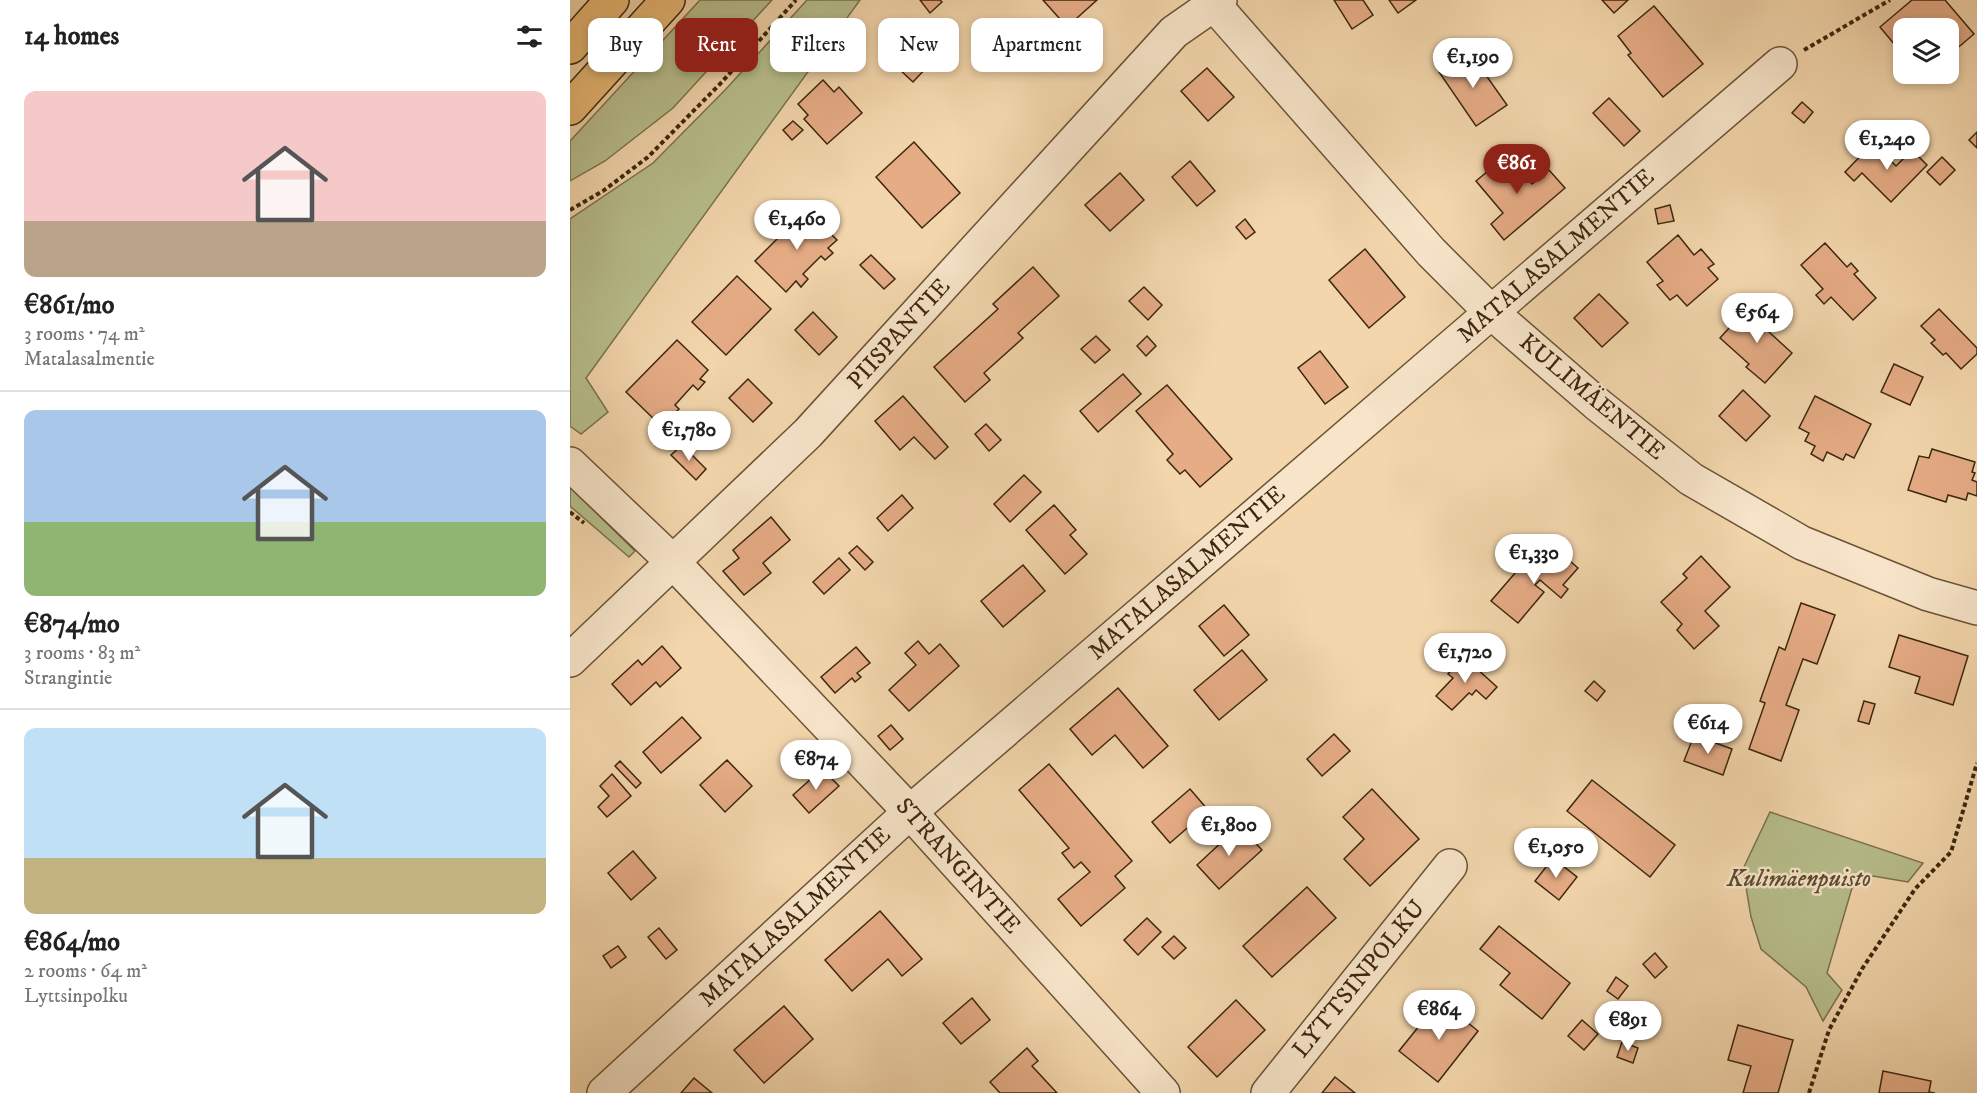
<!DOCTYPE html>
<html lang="en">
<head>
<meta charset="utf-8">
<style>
	:root { --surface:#fff; --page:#f6f6f6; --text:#222; --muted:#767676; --line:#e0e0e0; --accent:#8f2418 }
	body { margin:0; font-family:"IM FELL DW Pica",serif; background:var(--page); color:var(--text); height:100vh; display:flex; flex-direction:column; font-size:22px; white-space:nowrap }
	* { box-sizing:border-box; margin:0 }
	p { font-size:20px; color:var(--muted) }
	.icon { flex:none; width:33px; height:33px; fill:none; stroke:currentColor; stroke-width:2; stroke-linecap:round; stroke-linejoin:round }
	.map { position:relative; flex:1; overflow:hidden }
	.sheet { display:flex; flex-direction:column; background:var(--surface); width:570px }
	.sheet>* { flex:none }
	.guide { position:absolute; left:18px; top:18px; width:570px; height:54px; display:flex; gap:12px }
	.buttons { position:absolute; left:1323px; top:18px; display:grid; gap:12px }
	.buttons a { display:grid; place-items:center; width:66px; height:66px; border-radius:12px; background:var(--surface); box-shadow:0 3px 9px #0003; font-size:30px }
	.price { position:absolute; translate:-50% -51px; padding:0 14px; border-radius:21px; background:#fff; color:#222; font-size:20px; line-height:39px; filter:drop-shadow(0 2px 3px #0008) }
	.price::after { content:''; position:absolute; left:50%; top:36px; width:18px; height:14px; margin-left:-9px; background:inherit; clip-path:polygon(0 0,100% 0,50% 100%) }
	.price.current { background:var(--accent); color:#fff }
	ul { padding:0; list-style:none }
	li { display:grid; align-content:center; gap:12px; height:318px; padding:0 24px }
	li+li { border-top:2px solid var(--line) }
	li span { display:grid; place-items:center; height:186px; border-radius:12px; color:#555 }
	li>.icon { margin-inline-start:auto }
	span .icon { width:108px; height:108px; fill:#fffc; stroke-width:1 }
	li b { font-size:26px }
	h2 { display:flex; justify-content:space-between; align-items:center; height:72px; padding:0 24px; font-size:26px }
	.chip { padding:0 21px; border-radius:12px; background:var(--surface); box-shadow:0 3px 9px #0003; font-size:21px; line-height:54px }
	.chip.current { background:var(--accent); color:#fff }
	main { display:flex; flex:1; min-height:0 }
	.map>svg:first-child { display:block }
	.green { fill:#b7be8c; stroke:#7a724e; stroke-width:1.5 }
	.building { fill:#e6ac86; stroke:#3c270f; stroke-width:1.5 }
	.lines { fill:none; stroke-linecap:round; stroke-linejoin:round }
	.minor-casing { stroke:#6a5336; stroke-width:36 }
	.highway-casing { stroke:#3c270f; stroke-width:36 }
	.path { stroke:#3c270f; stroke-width:4; stroke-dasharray:4.5 3; stroke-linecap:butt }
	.minor { stroke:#f7e4c9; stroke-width:33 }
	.highway { stroke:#eabb76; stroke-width:33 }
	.labels { text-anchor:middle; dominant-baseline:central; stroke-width:5; stroke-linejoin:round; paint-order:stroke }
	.street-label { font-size:24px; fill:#3c270f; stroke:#f7e4c9 }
	.park-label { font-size:24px; font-style:italic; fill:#5b4d2e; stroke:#f7e4c9 }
</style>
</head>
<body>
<main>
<section class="sheet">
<h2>14 homes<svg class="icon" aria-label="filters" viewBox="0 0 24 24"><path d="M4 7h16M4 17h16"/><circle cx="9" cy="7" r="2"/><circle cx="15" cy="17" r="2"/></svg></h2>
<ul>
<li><span style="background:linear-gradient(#f6c9c9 70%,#b9a48a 0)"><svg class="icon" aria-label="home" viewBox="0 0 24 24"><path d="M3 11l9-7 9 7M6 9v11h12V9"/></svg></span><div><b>€861/mo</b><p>3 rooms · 74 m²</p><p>Matalasalmentie</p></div></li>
<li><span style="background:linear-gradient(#a9c7e8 60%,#8fb573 0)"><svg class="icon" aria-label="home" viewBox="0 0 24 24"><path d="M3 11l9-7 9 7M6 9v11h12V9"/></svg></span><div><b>€874/mo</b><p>3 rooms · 83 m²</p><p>Strangintie</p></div></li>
<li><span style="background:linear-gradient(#bfe0f5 70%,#c2b280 0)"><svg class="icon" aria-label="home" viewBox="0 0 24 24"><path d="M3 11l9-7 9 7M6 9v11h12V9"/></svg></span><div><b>€864/mo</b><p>2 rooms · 64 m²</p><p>Lyttsinpolku</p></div></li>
</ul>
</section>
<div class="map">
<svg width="1407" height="1093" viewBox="0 0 1407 1093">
	<rect width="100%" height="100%" fill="#f3d6ac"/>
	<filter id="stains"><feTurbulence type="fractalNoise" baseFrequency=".00333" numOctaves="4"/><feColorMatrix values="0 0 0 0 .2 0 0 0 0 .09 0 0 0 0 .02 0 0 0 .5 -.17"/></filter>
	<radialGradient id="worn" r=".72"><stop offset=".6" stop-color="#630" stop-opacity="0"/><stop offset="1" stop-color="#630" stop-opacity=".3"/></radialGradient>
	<g class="green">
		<polygon points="130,0 202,0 103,108 35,161 0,181 0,141"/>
		<polygon points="237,0 290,0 16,378 38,412 11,434 0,426 0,219 83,163 156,89"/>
		<polygon points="0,487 65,551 59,557 0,506"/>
		<polygon points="1200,812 1353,863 1338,882 1303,876 1282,888 1257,973 1272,990 1253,1021 1236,987 1191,949 1181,917 1173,869"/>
	</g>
	<g class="building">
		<polygon points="350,0 370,0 372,2 360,13"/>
		<polygon points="473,0 527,0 497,27"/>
		<polygon points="764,0 793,0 803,15 782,29"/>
		<polygon points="819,0 846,0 828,13"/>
		<polygon points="1032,0 1058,0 1044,13"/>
		<polygon points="1342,0 1375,0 1404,34 1378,56 1378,28 1334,28 1334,49 1330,51 1310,27"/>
		<polygon points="1084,6 1133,64 1093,97 1058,55 1061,53 1048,36"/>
		<polygon points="899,51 937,105 906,126 869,72"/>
		<polygon points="344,52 358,66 343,82 329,69"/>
		<polygon points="637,68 664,97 638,121 611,91"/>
		<polygon points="253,80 264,92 269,87 292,113 257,144 234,119 238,115 228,104"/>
		<polygon points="1039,98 1070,131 1054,146 1023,113"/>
		<polygon points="1232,102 1243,112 1234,123 1222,113"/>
		<polygon points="223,121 233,130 222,140 213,130"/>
		<polygon points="1407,132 1407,148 1399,140"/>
		<polygon points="344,142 390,193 352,228 306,177"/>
		<polygon points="1303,143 1326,166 1342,150 1357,165 1321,202 1292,173 1284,181 1275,172"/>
		<polygon points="937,155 962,184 979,170 995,188 934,240 921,224 933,213 906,181"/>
		<polygon points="1372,157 1385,170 1370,185 1357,172"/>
		<polygon points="620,161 645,191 627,206 602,177"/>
		<polygon points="550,173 574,200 540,231 515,205"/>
		<polygon points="1100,205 1104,221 1088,224 1085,209"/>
		<polygon points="236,210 267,240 258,248 263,253 255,260 251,256 233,274 238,279 231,287 226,281 216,292 185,261"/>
		<polygon points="675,219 685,232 676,239 666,227"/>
		<polygon points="1108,235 1124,255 1131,249 1144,264 1138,268 1148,279 1117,306 1107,295 1100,300 1087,285 1093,281 1077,262"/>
		<polygon points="1255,243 1277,267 1281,263 1288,271 1284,274 1306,298 1283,320 1261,297 1254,304 1246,295 1253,289 1231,265"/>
		<polygon points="795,249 835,297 799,328 759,280"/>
		<polygon points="301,255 325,279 314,289 290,265"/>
		<polygon points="463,267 489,296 448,333 453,338 414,373 420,380 395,402 364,367 428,309 423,304"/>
		<polygon points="167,276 201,309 156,355 122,322"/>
		<polygon points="574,287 592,305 578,320 559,301"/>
		<polygon points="1029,294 1058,323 1032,347 1004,318"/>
		<polygon points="1181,304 1205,325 1199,332 1222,353 1195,383 1176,367 1179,364 1150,338"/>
		<polygon points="1369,309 1407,348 1407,354 1391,369 1376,353 1373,355 1361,343 1365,340 1351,326"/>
		<polygon points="243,312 267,337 249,355 225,330"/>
		<polygon points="526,336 540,350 525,363 511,349"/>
		<polygon points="577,336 586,346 576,356 567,346"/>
		<polygon points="107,340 138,370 130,379 135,382 128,390 123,385 105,405 109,409 102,416 98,412 87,422 56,392"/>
		<polygon points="750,351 778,387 755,404 728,368"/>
		<polygon points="1324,364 1353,377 1340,405 1311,392"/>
		<polygon points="553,374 571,394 528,432 510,411"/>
		<polygon points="178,379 202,403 183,422 159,398"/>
		<polygon points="597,385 662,459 630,487 615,470 610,474 597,460 603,454 566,411"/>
		<polygon points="1173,390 1200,416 1176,441 1149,416"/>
		<polygon points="333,396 378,447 365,459 344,437 330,450 305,421"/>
		<polygon points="1245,396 1301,424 1284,458 1276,454 1273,460 1257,452 1253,461 1241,454 1245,446 1235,441 1239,433 1229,428"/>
		<polygon points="416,424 431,440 419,451 405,434"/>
		<polygon points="112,445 136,469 126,480 101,455"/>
		<polygon points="1362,449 1405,462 1402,472 1405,473 1402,480 1407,482 1407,496 1398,493 1396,500 1378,495 1376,502 1338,490 1349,456 1359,458"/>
		<polygon points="454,475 471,492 440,522 424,504"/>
		<polygon points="332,495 343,508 318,531 307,518"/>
		<polygon points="484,505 506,530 500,535 517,554 495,574 456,530"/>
		<polygon points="201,517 220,540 193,563 201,573 174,595 153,571 169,558 163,550"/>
		<polygon points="287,546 303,562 295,570 279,553"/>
		<polygon points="984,547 1008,568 993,585 998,589 991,598 970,580 965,585 974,592 948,623 921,601 952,565 962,573"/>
		<polygon points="1131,556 1160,587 1135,611 1149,626 1124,649 1107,630 1112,624 1091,602 1117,578 1113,574"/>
		<polygon points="269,558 280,570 254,594 243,582"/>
		<polygon points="453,565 475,591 433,627 411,601"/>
		<polygon points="1231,603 1265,615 1247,664 1233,659 1216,705 1229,710 1211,761 1179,749 1195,703 1190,701 1209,647 1215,650"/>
		<polygon points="654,605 679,635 654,656 629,626"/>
		<polygon points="1329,635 1398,656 1383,705 1345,693 1350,677 1319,667"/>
		<polygon points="348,641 359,654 370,644 389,666 339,711 319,690 346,665 335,653"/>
		<polygon points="92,646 111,668 90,687 86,682 61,705 42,684 68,660 72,665"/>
		<polygon points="286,647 300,663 287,673 291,677 285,682 282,678 265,693 251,677"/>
		<polygon points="672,650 697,680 649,720 624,690"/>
		<polygon points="894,657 927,687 916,699 906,690 902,695 899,693 882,710 866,696 883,678 878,674"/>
		<polygon points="1024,681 1035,691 1027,701 1015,691"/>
		<polygon points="548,688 598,746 573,768 545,735 522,755 500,729"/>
		<polygon points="1294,701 1305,704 1299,724 1288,721"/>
		<polygon points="112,717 131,738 91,773 73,752"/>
		<polygon points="321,725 333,739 320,750 308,736"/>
		<polygon points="764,734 780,751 752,776 737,759"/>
		<polygon points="1124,735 1162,749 1153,775 1114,761"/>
		<polygon points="157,760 182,786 155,812 130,785"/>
		<polygon points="50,761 71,783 66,788 45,766"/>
		<polygon points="479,764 562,861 545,876 555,888 511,926 488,899 520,872 511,862 504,868 492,853 499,848 449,790"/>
		<polygon points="252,769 269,786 239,813 223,795"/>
		<polygon points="42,774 61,796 37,817 28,807 39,796 30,786"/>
		<polygon points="1022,780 1105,845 1080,877 997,811"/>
		<polygon points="620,789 638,810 600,843 582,822"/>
		<polygon points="802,789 849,839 800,886 774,859 794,839 773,817"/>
		<polygon points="681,815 693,828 685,836 673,823"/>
		<polygon points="669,826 692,850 649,889 627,865"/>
		<polygon points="63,851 86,878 61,900 38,873"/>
		<polygon points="983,858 1007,877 989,900 965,881"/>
		<polygon points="737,887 766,918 702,977 673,946"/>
		<polygon points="310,911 352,959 332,976 318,959 282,991 255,960"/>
		<polygon points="577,918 591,932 568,955 554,940"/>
		<polygon points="929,926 1000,983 972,1019 930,985 940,973 910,949"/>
		<polygon points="89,928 107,950 96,959 78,937"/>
		<polygon points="604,936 616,948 604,959 592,947"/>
		<polygon points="48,946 56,957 41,968 33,956"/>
		<polygon points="1085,953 1097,967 1085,978 1073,964"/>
		<polygon points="1046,977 1058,986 1048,999 1037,991"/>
		<polygon points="402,998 420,1020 391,1044 373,1023"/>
		<polygon points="666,1000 695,1030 647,1077 618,1047"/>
		<polygon points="870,1000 908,1031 868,1082 829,1051"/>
		<polygon points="214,1006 243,1039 194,1083 164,1050"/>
		<polygon points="1012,1020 1028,1034 1014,1050 998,1036"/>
		<polygon points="1168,1025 1223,1040 1208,1093 1173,1093 1181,1066 1158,1060"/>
		<polygon points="1052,1042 1068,1048 1063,1063 1047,1057"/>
		<polygon points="457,1048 468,1061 462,1066 487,1093 430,1093 420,1082"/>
		<polygon points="1313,1071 1361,1081 1359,1092 1365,1093 1309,1093"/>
		<polygon points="765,1077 785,1093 752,1093"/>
		<polygon points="124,1078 142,1093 111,1093"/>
	</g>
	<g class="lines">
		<g class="minor-casing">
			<g id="minor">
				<polyline points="640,0 861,252 921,312 1027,404 1121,479 1232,543 1358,594 1407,608"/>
				<polyline points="0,464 102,561 340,812 593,1093"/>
				<polyline points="0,660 238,433 604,32 650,0"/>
				<polyline points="34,1093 340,812 1210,64"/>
				<polyline points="698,1093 880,866"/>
			</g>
		</g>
		<g class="highway-casing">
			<g id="highway">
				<polyline points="0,47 42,0"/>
				<polyline points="0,108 98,0"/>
			</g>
		</g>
		<g class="path">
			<polyline points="1234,50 1320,0"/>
			<polyline points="0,210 33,191 78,157 150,84 226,0"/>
			<polyline points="0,512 14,523"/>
			<polyline points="1239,1093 1259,1030 1292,969 1345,889 1381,852 1407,763"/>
		</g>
		<use href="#minor" class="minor"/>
		<use href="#highway" class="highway"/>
	</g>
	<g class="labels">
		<g class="street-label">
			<text transform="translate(986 256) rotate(-41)">MATALASALMENTIE</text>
			<text transform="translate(329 334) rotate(-48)">PIISPANTIE</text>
			<text transform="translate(1022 397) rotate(40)">KULIMÄENTIE</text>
			<text transform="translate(617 573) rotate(-41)">MATALASALMENTIE</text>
			<text transform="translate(388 866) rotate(48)">STRANGINTIE</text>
			<text transform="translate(225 917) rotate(-43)">MATALASALMENTIE</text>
			<text transform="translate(789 979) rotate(-51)">LYTTSINPOLKU</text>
		</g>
		<g class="park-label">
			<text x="1229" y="879">Kulimäenpuisto</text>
		</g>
	</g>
	<rect width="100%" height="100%" filter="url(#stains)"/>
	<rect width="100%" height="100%" fill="url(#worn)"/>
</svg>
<div class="buttons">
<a><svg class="icon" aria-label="layers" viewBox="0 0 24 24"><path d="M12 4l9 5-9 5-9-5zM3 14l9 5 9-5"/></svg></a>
</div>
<b class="price" style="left:903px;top:89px">€1,190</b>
<b class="price" style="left:1317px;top:171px">€1,240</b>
<b class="price current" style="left:947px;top:195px">€861</b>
<b class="price" style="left:227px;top:251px">€1,460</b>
<b class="price" style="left:1187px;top:344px">€564</b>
<b class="price" style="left:119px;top:462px">€1,780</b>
<b class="price" style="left:964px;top:585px">€1,330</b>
<b class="price" style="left:895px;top:684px">€1,720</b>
<b class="price" style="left:1138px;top:755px">€614</b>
<b class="price" style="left:246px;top:791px">€874</b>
<b class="price" style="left:659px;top:857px">€1,800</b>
<b class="price" style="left:986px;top:879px">€1,050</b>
<b class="price" style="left:869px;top:1041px">€864</b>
<b class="price" style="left:1058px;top:1052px">€891</b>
<div class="guide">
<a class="chip">Buy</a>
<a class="chip current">Rent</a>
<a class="chip">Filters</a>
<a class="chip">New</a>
<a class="chip">Apartment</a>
</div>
</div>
</main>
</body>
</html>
